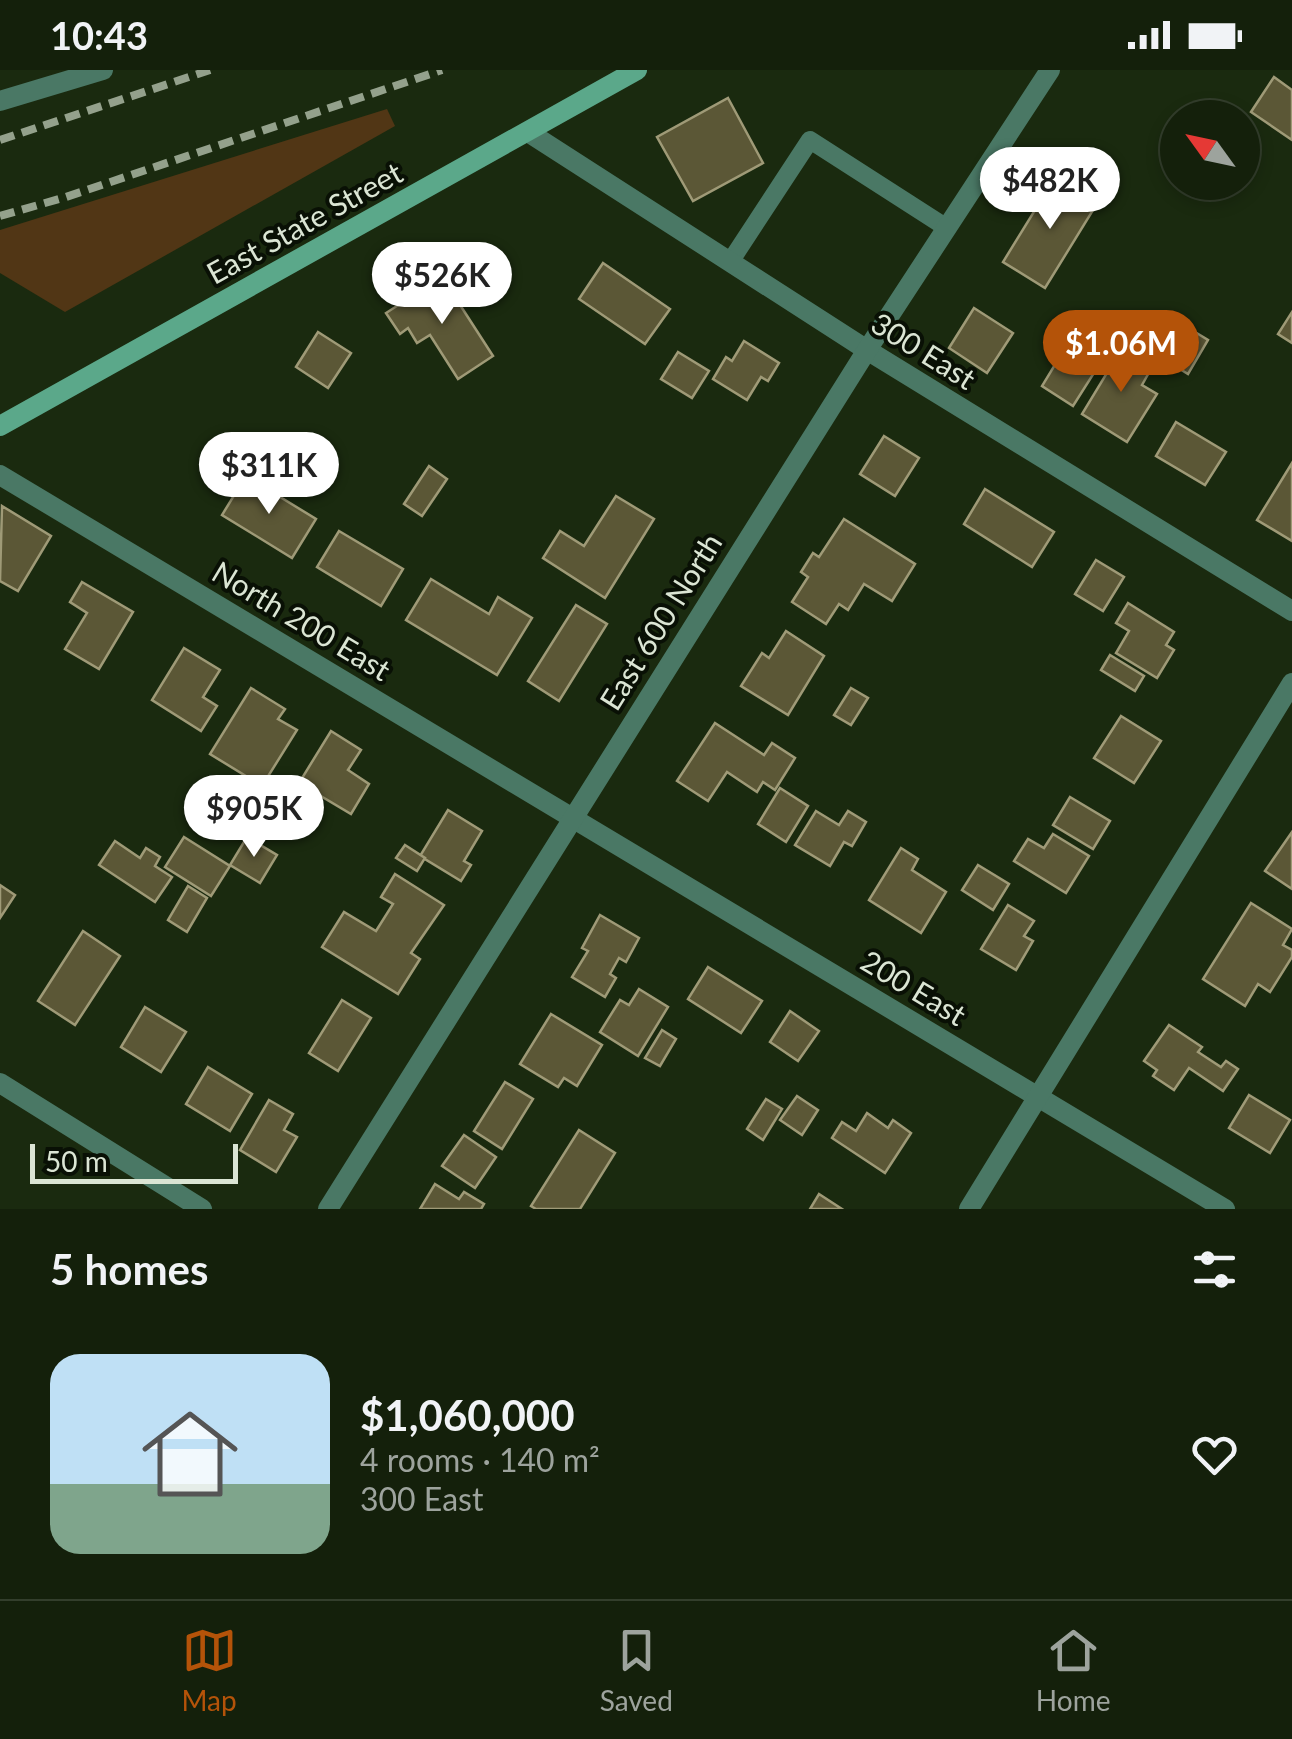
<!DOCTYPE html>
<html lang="en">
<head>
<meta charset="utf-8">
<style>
	:root { --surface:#14200b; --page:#212d19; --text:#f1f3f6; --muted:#9da39d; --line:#333e2c; --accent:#b45309 }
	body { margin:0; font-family:Lato,sans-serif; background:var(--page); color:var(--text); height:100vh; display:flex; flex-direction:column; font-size:38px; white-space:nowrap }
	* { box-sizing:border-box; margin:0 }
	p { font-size:32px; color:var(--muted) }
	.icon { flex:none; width:55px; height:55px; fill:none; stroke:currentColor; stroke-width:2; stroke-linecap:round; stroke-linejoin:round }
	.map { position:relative; height:1139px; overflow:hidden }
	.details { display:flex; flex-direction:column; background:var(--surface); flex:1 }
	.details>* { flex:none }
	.needle { width:65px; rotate:303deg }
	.buttons { position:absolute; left:1160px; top:30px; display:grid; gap:20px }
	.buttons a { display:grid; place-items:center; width:100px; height:100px; border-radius:50%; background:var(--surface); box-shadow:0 5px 15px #0003,0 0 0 2px var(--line); font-size:50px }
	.scale { position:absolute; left:30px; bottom:25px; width:208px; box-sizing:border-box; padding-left:10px; border:5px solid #dbe5d4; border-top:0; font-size:28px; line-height:35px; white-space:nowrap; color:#dbe5d4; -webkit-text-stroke:8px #091005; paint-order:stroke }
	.price { position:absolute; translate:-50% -85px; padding:0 22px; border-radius:35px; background:#fff; color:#222; font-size:32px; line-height:65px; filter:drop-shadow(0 2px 5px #0008) }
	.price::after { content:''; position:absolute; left:50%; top:60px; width:30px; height:22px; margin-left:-15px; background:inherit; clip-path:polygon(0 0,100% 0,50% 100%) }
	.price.active { background:var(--accent); color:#fff }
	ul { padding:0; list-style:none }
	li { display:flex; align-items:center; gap:30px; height:250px; padding:0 50px }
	li span { display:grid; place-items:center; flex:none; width:280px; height:200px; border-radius:30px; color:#555 }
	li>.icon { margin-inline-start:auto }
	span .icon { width:120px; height:120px; fill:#fffc; stroke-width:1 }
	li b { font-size:42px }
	h2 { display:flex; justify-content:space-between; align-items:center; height:120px; padding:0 50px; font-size:42px }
	.status { display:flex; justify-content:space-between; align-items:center; height:70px; padding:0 50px; background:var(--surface); direction:ltr }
	.status svg { height:28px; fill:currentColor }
	.menu { display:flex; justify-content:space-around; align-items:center; height:140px; border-top:2px solid var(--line); background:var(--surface); font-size:28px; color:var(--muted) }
	.menu a { display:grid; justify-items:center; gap:5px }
	.menu .active { color:var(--accent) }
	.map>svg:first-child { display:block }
	.green { fill:#513615 }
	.building { fill:#5b5736; stroke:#9f9a77; stroke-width:2.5 }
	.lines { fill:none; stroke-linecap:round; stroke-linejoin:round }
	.lane { stroke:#4a7865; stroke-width:18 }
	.street { stroke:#4a7865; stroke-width:20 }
	.secondary { stroke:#5ba88a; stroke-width:20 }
	.rail { stroke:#94a18c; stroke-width:8; stroke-dasharray:15 8; stroke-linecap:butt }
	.labels { text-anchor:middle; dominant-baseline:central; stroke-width:8; stroke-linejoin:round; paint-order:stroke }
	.street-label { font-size:30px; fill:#dbe5d4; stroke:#091005 }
</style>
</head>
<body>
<div class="status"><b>10:43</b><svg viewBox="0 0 49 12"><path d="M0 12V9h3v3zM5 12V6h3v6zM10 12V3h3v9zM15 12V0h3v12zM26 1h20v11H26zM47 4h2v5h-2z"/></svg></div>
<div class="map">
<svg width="1292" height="1139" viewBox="0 0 1292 1139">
	<rect width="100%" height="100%" fill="#1a2a0f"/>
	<polygon class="green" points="387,39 395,56 65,242 0,203 0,160"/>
	<g class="building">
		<polygon points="1274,7 1292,20 1292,70 1251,42"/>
		<polygon points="728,28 763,93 693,131 657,67"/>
		<polygon points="1056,106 1098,132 1045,218 1003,192"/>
		<polygon points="603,193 670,239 645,274 579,229"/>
		<polygon points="442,207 493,286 458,309 430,265 417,273 408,258 400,264 386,243"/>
		<polygon points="974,238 1013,263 987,303 949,278"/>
		<polygon points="1292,242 1292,273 1278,264"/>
		<polygon points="1185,256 1208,270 1188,304 1164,289"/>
		<polygon points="1094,261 1113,273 1073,336 1042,316 1073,265 1087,274"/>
		<polygon points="318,262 351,283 328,318 296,297"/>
		<polygon points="744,271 779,293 768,311 761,307 747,330 713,309 726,287 732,291"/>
		<polygon points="1113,275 1151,299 1142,315 1157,324 1127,372 1082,344 1110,298 1101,293"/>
		<polygon points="678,282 709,301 692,328 661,309"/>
		<polygon points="1176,352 1226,382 1205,415 1156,386"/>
		<polygon points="884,366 919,388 895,426 860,404"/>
		<polygon points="1292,393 1292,471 1257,450"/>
		<polygon points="429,396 447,409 422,446 404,434"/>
		<polygon points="246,406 316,449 292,488 222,445"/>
		<polygon points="985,419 1054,462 1032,497 964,454"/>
		<polygon points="616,426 654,449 605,528 543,488 560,461 584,476"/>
		<polygon points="2,436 51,466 18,521 0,511"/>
		<polygon points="844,449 915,494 892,531 864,514 848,540 839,534 826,554 792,532 808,507 801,502 813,483 819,487"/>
		<polygon points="339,461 403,499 381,536 317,497"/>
		<polygon points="1096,490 1124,507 1103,541 1075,524"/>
		<polygon points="431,509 489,544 498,527 532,548 497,605 406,550"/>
		<polygon points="82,512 133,542 99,599 65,579 87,543 70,532"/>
		<polygon points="1128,533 1174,562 1166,575 1174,580 1157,608 1116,583 1129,561 1116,553"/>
		<polygon points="576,535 607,554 559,631 528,611"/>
		<polygon points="786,561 824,586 788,645 741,616 762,583 769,588"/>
		<polygon points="184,578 220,600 203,627 217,636 201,661 152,630"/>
		<polygon points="1110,585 1144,606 1135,621 1101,600"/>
		<polygon points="251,618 285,639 278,649 297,660 262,716 210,684"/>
		<polygon points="851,618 868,628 851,655 834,645"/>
		<polygon points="1121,646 1161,671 1134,713 1094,688"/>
		<polygon points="715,653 764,685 772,673 795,688 775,720 763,712 757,722 727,702 708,731 677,711"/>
		<polygon points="331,661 361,680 348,700 369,714 351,744 299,713"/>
		<polygon points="780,718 808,736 786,772 758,754"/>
		<polygon points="1070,727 1110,751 1093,779 1053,755"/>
		<polygon points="448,740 482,761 464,791 471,795 461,811 420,786"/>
		<polygon points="816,741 839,755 848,741 866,752 852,776 844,772 830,796 795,775"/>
		<polygon points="1292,762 1292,819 1265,801"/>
		<polygon points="1053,764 1089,786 1066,823 1014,791 1028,769 1044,778"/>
		<polygon points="184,767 230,796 211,826 165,797"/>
		<polygon points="247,767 277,785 260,813 230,795"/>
		<polygon points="115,771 140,788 146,778 160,787 155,796 172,807 155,832 99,795"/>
		<polygon points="405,775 425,788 417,801 396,788"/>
		<polygon points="901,778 918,789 912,800 946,822 921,863 869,830"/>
		<polygon points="978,795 1009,814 993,840 962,820"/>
		<polygon points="395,804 444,835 411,883 420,889 398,924 322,877 344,842 376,861 393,834 381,827"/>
		<polygon points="0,815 15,825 0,848"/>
		<polygon points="188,816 207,828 187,862 168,850"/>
		<polygon points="1251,833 1292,859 1283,875 1292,880 1292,887 1270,922 1258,914 1245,936 1203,909"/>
		<polygon points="1008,835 1034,851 1024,866 1033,871 1016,900 981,879"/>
		<polygon points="600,845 639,868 626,892 619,888 610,904 616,908 605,927 572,907 588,881 582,878"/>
		<polygon points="83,861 120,886 75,955 38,931"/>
		<polygon points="708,897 762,931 741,963 688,929"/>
		<polygon points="639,919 668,937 638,986 600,962 620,930 629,935"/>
		<polygon points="342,930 371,948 338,1001 309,983"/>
		<polygon points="145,937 186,962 161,1002 121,977"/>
		<polygon points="790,941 819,961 798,991 770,972"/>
		<polygon points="551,944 602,975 577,1016 564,1008 558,1017 520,994"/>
		<polygon points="1169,955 1202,977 1198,982 1221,997 1226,991 1238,999 1223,1021 1189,998 1174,1020 1153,1006 1157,1000 1144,991"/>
		<polygon points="662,960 676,969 660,996 645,988"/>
		<polygon points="208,997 252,1024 230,1061 186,1034"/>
		<polygon points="505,1012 533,1029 502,1079 474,1061"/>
		<polygon points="1249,1025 1290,1050 1270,1083 1229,1058"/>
		<polygon points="797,1026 818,1040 802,1065 780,1050"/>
		<polygon points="766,1029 782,1039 763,1070 747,1059"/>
		<polygon points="269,1030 293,1044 284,1060 297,1067 276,1102 240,1080"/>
		<polygon points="867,1043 888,1058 893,1050 911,1063 885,1103 832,1068 842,1052 856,1061"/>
		<polygon points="579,1060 615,1083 580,1139 536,1139 531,1136"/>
		<polygon points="464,1065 496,1087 475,1118 442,1096"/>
		<polygon points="435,1114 459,1129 464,1122 484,1134 481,1139 420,1139"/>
		<polygon points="819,1124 842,1139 810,1139"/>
	</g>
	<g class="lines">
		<polyline class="lane" points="730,192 810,70 947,158"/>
		<g class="street">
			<polyline points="0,31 103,0"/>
			<polyline points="528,62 867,280 1292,541"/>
			<polyline points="0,405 1225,1139"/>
			<polyline points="0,1013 202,1139"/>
			<polyline points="328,1139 867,280 1050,0"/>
			<polyline points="969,1139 1292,613"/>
		</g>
		<polyline class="secondary" points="0,356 637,0"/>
		<g class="rail">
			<polyline points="0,70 210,0"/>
			<polyline points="0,146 66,127 442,0"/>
		</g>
	</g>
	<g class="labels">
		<g class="street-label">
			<text transform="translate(304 152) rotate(-29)">East State Street</text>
			<text transform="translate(924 280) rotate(32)">300 East</text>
			<text transform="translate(302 550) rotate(31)">North 200 East</text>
			<text transform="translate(660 551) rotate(-58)">East 600 North</text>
			<text transform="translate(914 917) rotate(31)">200 East</text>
		</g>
	</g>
</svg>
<div class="buttons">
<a><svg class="needle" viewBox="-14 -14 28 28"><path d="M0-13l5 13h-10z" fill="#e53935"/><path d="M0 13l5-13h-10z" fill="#9da39d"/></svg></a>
</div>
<div class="scale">50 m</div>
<b class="price" style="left:1050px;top:162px">$482K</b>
<b class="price" style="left:442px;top:257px">$526K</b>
<b class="price active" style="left:1121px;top:325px">$1.06M</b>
<b class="price" style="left:269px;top:447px">$311K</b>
<b class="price" style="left:254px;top:790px">$905K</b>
</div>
<section class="details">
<h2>5 homes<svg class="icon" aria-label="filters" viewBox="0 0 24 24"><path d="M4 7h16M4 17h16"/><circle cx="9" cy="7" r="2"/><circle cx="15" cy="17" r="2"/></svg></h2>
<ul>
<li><span style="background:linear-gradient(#bfe0f5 65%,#7fa58c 0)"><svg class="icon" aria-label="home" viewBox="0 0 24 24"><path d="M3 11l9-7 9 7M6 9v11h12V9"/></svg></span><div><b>$1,060,000</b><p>4 rooms · 140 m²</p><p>300 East</p></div><svg class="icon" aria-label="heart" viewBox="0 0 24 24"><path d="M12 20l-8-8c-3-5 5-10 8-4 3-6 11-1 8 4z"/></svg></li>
</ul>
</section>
<nav class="menu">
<a class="active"><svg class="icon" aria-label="map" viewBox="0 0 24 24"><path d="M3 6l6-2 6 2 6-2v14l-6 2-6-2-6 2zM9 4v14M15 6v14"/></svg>Map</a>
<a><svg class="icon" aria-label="saved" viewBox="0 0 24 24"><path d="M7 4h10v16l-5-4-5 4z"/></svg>Saved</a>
<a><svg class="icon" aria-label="home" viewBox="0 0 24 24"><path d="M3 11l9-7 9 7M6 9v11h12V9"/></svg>Home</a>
</nav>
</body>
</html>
